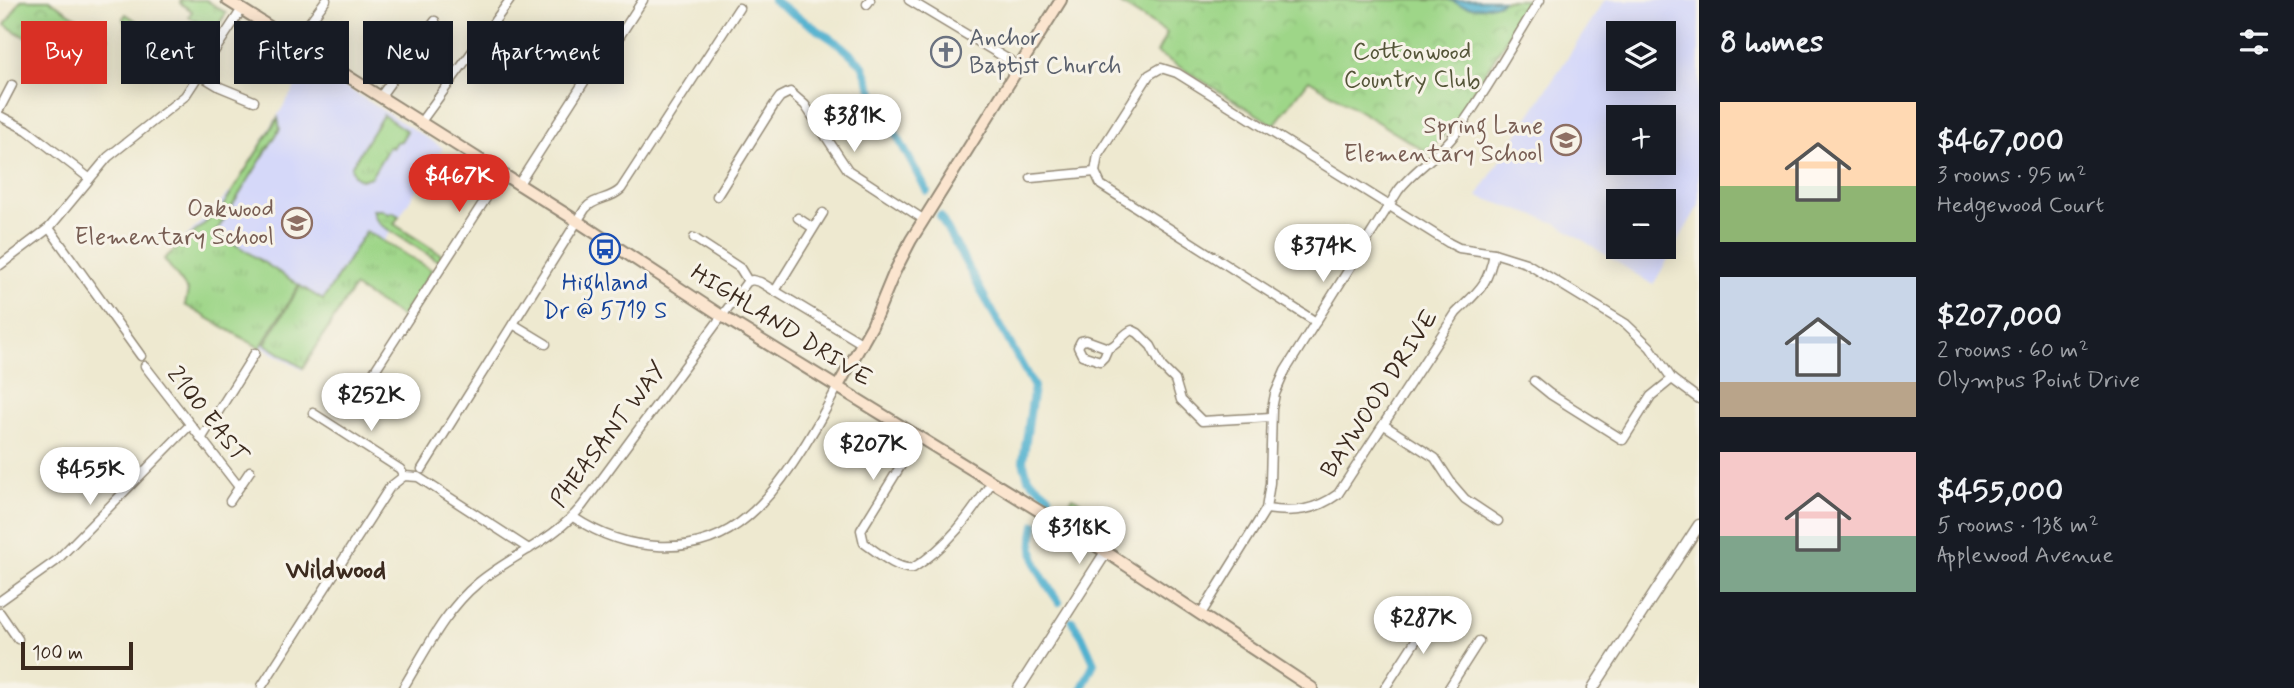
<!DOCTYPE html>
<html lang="en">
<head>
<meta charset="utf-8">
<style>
	:root { --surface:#171b24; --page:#20242c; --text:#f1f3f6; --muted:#9ea1a6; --accent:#d93025 }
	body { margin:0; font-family:Mynerve,sans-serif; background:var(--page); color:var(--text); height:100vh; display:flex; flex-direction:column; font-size:26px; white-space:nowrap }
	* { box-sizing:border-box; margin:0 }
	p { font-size:23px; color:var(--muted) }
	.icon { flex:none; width:38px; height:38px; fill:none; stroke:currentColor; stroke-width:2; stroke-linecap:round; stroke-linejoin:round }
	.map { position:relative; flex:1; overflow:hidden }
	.side { display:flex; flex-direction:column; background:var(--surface); width:595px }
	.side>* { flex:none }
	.guide { position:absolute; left:21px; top:21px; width:665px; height:63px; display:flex; gap:14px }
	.controls { position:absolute; left:1606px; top:21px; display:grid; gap:14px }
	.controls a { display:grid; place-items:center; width:70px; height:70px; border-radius:0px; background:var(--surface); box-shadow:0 4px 18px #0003; font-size:35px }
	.scale { position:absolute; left:21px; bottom:18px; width:112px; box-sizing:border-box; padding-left:7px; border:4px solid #3b2a1e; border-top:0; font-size:19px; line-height:24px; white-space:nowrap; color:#3b2a1e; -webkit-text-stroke:5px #f7f3e8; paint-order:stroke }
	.price { position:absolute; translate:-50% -60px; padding:0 16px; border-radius:24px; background:#fff; color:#222; font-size:23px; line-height:46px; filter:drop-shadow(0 2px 4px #0008) }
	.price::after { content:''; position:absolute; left:50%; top:42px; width:21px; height:16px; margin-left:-10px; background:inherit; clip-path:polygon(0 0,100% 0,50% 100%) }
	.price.on { background:var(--accent); color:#fff }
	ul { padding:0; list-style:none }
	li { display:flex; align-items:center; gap:21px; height:175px; padding:0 21px }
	li span { display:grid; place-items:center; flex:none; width:196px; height:140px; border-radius:0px; color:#555 }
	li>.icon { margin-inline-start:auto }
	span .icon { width:84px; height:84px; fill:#fffc; stroke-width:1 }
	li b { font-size:30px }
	h2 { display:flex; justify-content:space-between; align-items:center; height:84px; padding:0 21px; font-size:30px }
	.chip { padding:0 24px; border-radius:0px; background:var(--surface); box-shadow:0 4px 18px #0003; font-size:24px; line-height:63px }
	.chip.on { background:var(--accent); color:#fff }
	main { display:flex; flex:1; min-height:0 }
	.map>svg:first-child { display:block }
	.built { fill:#d5d8f9; fill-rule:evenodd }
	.grass { fill:url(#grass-tufts); stroke:#6c8053; stroke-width:2 }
	.park { fill:url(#park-crowns); stroke:#6c8053; stroke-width:2 }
	.garden { fill:#9ed688; stroke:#6c8053; stroke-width:2 }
	.water { fill:url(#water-waves); stroke:#466e76; stroke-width:2 }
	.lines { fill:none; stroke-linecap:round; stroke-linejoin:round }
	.canal { stroke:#51b1cf; stroke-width:8 }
	.minor-casing { stroke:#948a77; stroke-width:11 }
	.tertiary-casing { stroke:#948a77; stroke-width:13 }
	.secondary-casing { stroke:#948a77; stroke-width:14 }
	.minor { stroke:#fff; stroke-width:8 }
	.tertiary { stroke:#fff; stroke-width:10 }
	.secondary { stroke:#fbe5cf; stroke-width:10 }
	.labels { text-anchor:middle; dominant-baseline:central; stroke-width:6; stroke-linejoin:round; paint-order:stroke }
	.worship-label { font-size:24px; fill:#5b616d; stroke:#f7f3e8; text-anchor:start }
	.park-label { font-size:24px; fill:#545538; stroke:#f7f3e8 }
	.education-label { font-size:24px; fill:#785e54; stroke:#f7f3e8; text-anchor:end }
	.transit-label { font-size:24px; fill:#164399; stroke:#f7f3e8 }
	.street-label { font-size:24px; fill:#3b2a1e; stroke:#f7f3e8 }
	.neighbourhood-label { font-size:26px; font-weight:bold; fill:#3b2a1e; stroke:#f7f3e8 }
</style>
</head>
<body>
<main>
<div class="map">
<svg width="1699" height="688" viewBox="0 0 1699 688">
	<defs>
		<pattern id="grass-tufts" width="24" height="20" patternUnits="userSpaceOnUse" patternTransform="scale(1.75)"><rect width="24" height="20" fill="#9ed688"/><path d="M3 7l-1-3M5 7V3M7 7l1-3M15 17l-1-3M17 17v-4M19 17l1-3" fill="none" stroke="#89b875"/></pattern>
		<pattern id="park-crowns" width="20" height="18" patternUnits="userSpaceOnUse" patternTransform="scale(1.75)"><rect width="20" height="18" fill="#9ed688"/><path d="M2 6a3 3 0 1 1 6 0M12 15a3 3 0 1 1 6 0" fill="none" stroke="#89b875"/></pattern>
		<pattern id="water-waves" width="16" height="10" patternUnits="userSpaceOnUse" patternTransform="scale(1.75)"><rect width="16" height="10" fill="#51b1cf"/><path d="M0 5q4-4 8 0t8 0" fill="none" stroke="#4490a7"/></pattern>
	</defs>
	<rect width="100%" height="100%" fill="#f7f3e8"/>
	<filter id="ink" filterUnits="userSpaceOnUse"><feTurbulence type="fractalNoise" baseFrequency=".0143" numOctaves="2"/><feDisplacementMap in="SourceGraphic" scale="14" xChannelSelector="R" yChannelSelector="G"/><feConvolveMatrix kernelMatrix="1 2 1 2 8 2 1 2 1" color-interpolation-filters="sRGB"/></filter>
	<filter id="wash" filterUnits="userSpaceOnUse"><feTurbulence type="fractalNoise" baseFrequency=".00686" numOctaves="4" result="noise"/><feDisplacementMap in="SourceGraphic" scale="28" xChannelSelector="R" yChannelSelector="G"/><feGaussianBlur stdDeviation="1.57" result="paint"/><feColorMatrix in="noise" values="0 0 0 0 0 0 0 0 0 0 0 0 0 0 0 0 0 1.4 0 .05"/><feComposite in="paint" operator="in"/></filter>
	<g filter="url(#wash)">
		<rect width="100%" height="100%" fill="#eee9d0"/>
		<g class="built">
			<path d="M 1605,0 L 1699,0 L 1699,205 L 1653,285 L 1556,223 L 1477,196 ZM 1619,33 L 1664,33 L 1664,79 L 1619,79 ZM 1619,117 L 1664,117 L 1664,163 L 1619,163 ZM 1619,201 L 1664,201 L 1664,247 L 1619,247 Z"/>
			<polygon points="309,64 443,148 302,370 185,304 187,291 166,257 233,189"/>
		</g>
		<g class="grass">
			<polygon points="181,0 206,0 226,13 207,43 191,32 197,22 189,17 192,11 180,3"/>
			<polygon points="126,14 141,24 138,29 149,36 144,44 128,34 123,18"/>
			<polygon points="189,35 206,46 188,73 182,69 196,47 186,40"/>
			<polygon points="383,115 407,131 401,141 396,142 392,148 390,146 387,150 371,177 361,180 354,175 351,167"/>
			<polygon points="278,118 280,129 216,232 299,285 260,348 185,305 188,291 164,259 221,209"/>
			<polygon points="373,210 382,210 389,214 392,212 399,216 394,224 442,255 438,261 381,225 375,218"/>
			<polygon points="366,231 432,270 402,317 354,287 303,368 265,344 300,286 323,300"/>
		</g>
		<g class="park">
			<polygon points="21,0 49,0 108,37 85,74 5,25"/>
			<polygon points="1114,0 1530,0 1456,121 1428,153 1309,80 1274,125 1157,53 1167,33"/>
		</g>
		<polygon class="garden" points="1073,497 1095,511 1089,521 1066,507"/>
		<path class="water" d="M 1450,0 L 1503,0 L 1500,3 C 1481,9 1467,10 1450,0 Z"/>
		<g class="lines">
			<g class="canal">
				<polyline points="773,0 839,44 862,64 873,92 927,191"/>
				<polyline points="940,216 1034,387 1023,461 1028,478 1049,496"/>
				<path d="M 1035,525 C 1027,559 1040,575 1059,602"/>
				<polyline points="1072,621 1082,636 1094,663 1082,688"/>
			</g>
		</g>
	</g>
	<g filter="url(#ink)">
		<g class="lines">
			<g class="minor-casing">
				<g id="minor">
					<polyline points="909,0 1019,66"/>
					<polyline points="867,4 870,0"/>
					<polyline points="295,42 326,0"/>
					<polyline points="200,75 220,87 254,101"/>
					<polyline points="380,97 435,21"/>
					<polyline points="0,108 12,85"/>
					<polyline points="0,116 27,130 89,178"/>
					<polyline points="420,123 510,0"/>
					<polyline points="1031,178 1095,172"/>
					<polyline points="518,185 584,82 608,54 643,0"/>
					<polyline points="717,196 774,105 780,97 790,92 805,105 848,170 923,219"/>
					<polyline points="798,218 813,228"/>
					<polyline points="49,228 141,356"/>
					<polyline points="694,238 740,268 748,281"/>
					<polyline points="0,265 49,228 108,157 185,96 242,9"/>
					<polyline points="775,291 823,213"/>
					<polyline points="1316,322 1101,185 1095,172 1098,155 1149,75 1161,68 1177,73 1449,243 1459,248 1494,253 1526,263 1626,324 1650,347 1672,379 1699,399"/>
					<polyline points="513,324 546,344"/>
					<path d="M 1108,348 L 1086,340 L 1081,341 L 1078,347 L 1082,355 L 1100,361 L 1104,357 L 1108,348 C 1118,346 1122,334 1132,330 L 1138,333 L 1151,346 L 1162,367 L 1175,380 L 1181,400 L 1202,421 L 1271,417"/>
					<polyline points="145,366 239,487"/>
					<polyline points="1534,381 1550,394 1623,440 1651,396 1672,379"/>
					<polyline points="352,406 501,175"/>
					<polyline points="313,413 400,469 404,476"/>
					<polyline points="1384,425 1435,458 1452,484 1465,499 1498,521"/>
					<path d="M 919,436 L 861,530 L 864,543 C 877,552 897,570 913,568 C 948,547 970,515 992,482"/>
					<polyline points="201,439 255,353"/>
					<path d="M 422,469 L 585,209 C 595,197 610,200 621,189 L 739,8"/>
					<polyline points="230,501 250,471"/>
					<path d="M 1266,509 C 1293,513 1315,511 1338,494 L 1456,313 C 1478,291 1488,286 1494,253"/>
					<path d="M 573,517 C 625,552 697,560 747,517 C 782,488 817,427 838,386"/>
					<polyline points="0,601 56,561 190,425"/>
					<polyline points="0,613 18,639"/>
					<path d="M 1201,614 L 1266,509 L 1270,483 L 1272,409 L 1275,394 L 1285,371 L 1398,191 C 1414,169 1439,156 1455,134 C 1487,92 1512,44 1540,0"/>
					<polyline points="262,686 390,487 404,476 418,477 529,549"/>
					<path d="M 403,688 C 425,652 445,610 478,583 C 513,554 552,542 582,506 L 747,282 L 752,280 L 760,282 L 863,344"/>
					<polyline points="1385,688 1436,609"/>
					<polyline points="1449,688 1479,641"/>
				</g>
			</g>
			<g class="tertiary-casing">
				<g id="tertiary">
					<polyline points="1019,688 1106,552"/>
					<polyline points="1593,688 1699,525"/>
				</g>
			</g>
			<g class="secondary-casing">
				<g id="secondary">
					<polyline points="227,0 577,221 722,316 1106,552 1312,688"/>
					<polyline points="838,386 872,326 894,273 911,240 1061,0"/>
				</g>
			</g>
			<use href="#minor" class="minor"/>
			<use href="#tertiary" class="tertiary"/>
			<use href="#secondary" class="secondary"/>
		</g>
	</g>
	<defs>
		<g id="church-ring" transform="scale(1.575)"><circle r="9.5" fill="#f7f3e8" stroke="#6b7280" stroke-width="1.5"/><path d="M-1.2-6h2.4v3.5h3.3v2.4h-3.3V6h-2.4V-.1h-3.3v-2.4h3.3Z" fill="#6b7280"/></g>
		<g id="school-ring" transform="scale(1.575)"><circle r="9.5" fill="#f7f3e8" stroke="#8d6e63" stroke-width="1.5"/><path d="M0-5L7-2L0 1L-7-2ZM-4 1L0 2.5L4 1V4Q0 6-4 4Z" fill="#8d6e63"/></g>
		<g id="bus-ring" transform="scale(1.575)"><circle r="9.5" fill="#f7f3e8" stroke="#1a4fb4" stroke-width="1.5"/><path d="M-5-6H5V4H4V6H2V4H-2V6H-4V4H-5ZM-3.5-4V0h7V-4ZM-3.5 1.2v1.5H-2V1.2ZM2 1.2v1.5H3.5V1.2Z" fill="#1a4fb4"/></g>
	</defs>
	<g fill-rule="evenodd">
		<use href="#church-ring" x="946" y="52"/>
		<use href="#school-ring" x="1566" y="140"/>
		<use href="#school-ring" x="297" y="223"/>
		<use href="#bus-ring" x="605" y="249"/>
	</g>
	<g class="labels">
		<g class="worship-label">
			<text x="969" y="38">Anchor<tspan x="969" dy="28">Baptist Church</tspan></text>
		</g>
		<g class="park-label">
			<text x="1412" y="52">Cottonwood<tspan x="1412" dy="28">Country Club</tspan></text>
		</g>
		<g class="education-label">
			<text x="1543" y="126">Spring Lane<tspan x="1543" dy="28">Elementary School</tspan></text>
			<text x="274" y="209">Oakwood<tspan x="274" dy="28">Elementary School</tspan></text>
		</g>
		<g class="transit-label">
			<text x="605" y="283">Highland<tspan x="605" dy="28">Dr @ 5719 S</tspan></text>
		</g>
		<g class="street-label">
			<text transform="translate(781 326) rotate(32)">HIGHLAND DRIVE</text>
			<text transform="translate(1380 394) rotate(-57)">BAYWOOD DRIVE</text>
			<text transform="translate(207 415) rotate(52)">2100 EAST</text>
			<text transform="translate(609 435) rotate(-53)">PHEASANT WAY</text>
		</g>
		<g class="neighbourhood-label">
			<text x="336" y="571">Wildwood</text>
		</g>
	</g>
</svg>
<div class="controls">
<a><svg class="icon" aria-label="layers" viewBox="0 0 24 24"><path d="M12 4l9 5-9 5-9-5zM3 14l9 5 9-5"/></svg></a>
<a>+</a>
<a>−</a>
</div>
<div class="scale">100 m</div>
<b class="price" style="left:854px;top:154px">$381K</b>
<b class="price on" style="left:459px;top:214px">$467K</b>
<b class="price" style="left:1323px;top:284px">$374K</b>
<b class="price" style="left:371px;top:433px">$252K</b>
<b class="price" style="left:873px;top:482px">$207K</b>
<b class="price" style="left:90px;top:507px">$455K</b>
<b class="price" style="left:1079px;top:566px">$318K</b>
<b class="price" style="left:1423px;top:656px">$287K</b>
<div class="guide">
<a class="chip on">Buy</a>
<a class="chip">Rent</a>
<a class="chip">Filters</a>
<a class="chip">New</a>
<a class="chip">Apartment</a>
</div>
</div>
<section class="side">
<h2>8 homes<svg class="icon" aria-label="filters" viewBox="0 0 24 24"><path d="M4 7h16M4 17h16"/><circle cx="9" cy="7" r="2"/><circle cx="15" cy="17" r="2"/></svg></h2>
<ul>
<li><span style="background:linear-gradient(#ffd9b3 60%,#8fb573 0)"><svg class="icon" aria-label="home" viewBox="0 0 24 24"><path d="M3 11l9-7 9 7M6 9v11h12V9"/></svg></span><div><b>$467,000</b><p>3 rooms · 95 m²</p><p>Hedgewood Court</p></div></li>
<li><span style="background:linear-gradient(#c9d6e8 75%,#b9a48a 0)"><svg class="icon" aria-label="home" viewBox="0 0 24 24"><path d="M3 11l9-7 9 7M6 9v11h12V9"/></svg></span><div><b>$207,000</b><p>2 rooms · 60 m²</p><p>Olympus Point Drive</p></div></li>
<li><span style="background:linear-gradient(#f6c9c9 60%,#7fa58c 0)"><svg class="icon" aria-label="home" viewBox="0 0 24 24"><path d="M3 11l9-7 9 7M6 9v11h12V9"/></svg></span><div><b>$455,000</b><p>5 rooms · 138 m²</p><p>Applewood Avenue</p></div></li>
</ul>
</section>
</main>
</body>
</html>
